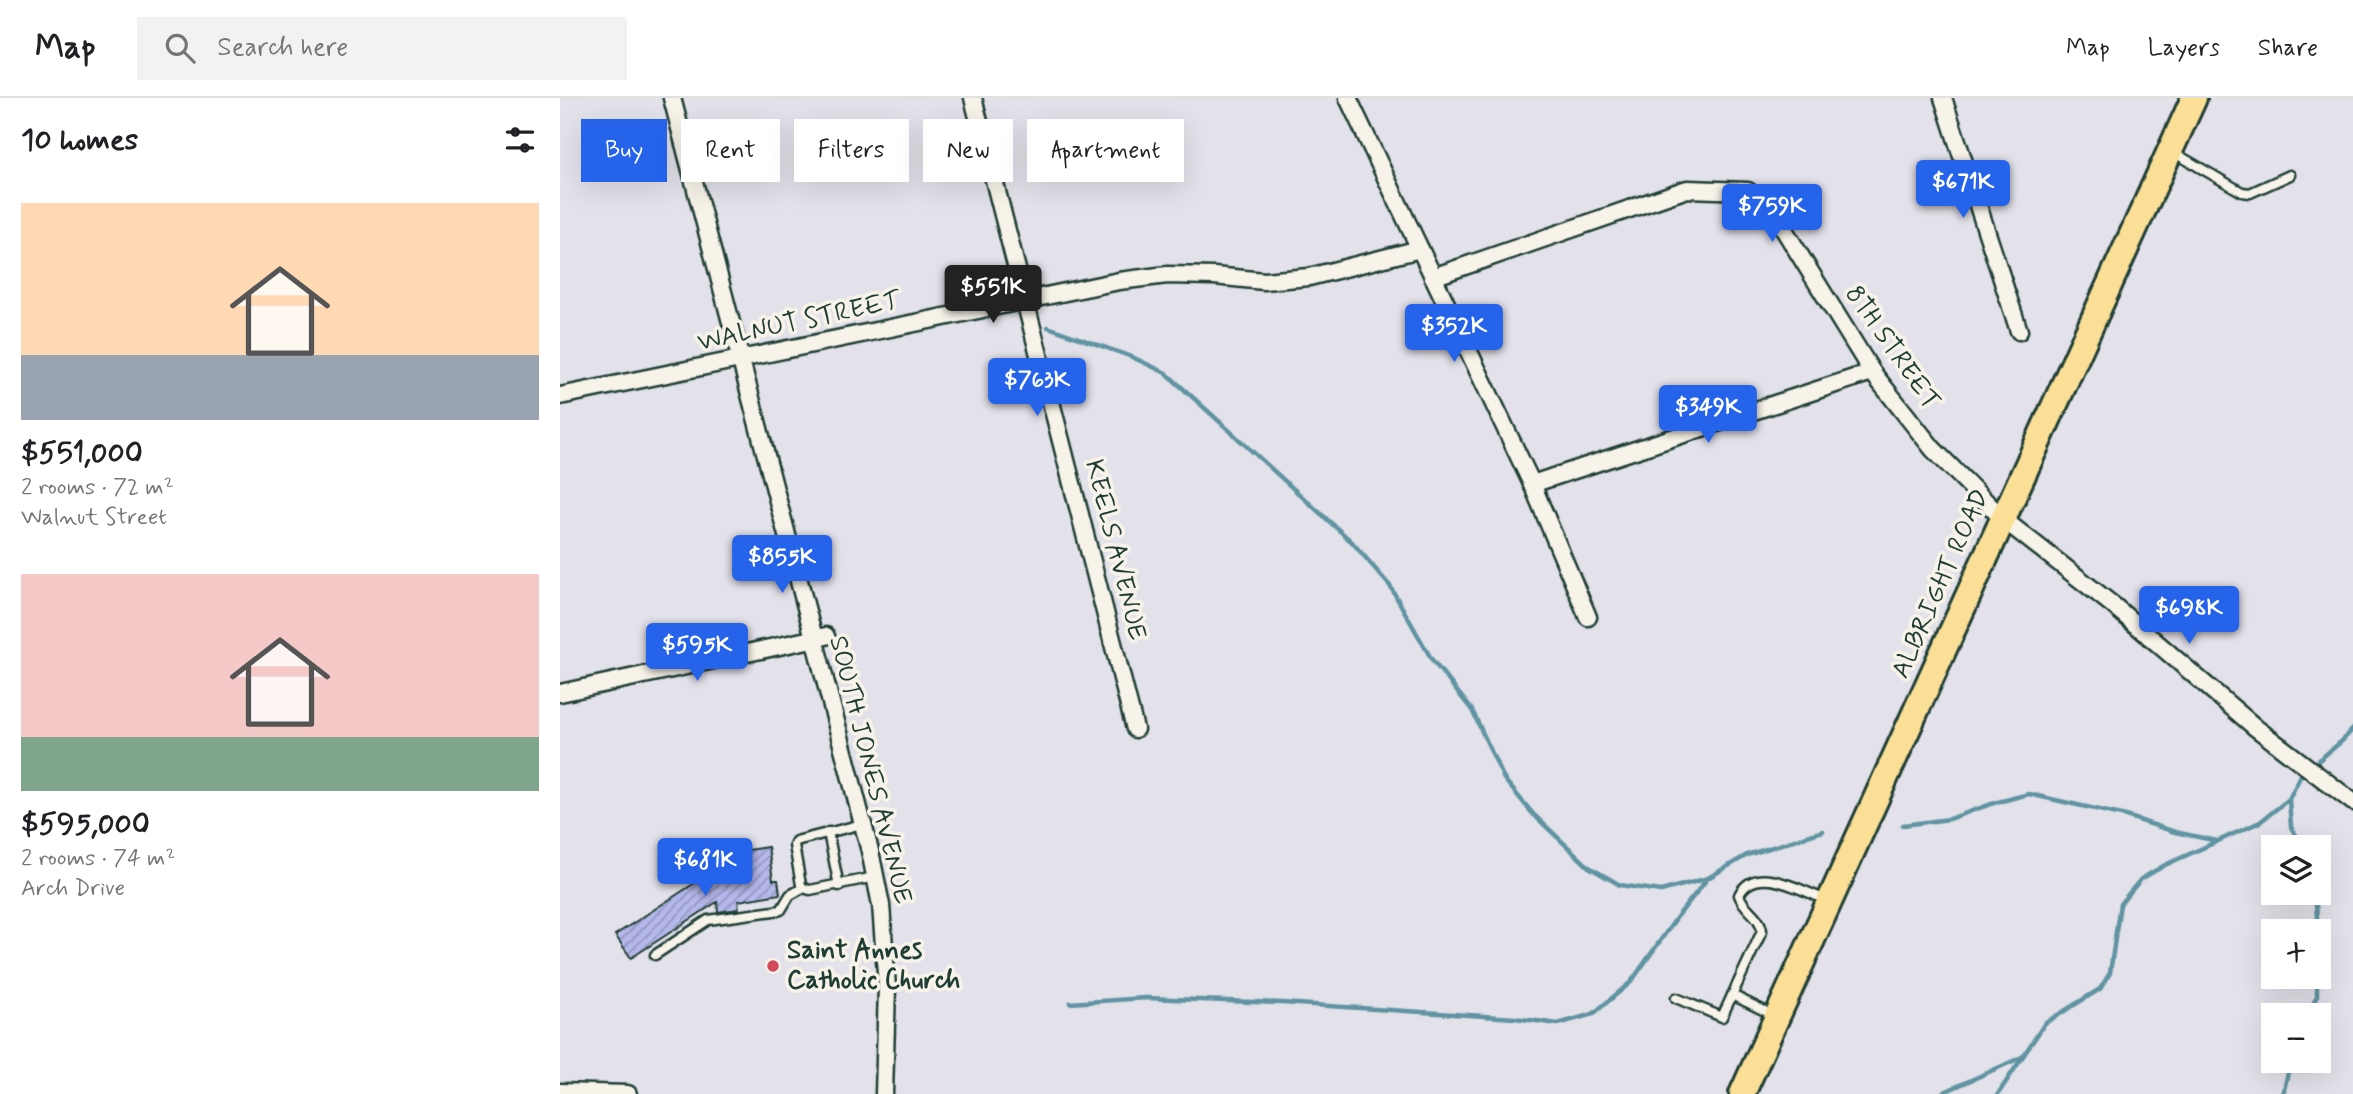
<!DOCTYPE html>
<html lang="en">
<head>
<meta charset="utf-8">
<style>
	:root { --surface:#fff; --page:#f2f2f2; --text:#202124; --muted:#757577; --line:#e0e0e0; --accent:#2563eb }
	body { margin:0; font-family:Mynerve,sans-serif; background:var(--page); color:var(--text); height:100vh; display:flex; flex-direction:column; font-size:26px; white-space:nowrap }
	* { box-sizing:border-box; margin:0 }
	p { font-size:23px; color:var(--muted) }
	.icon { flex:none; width:38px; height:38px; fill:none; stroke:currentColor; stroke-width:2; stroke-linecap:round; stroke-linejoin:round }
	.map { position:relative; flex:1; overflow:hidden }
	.details { display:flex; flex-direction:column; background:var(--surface); width:560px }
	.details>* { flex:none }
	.banner { position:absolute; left:21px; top:21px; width:665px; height:63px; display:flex; gap:14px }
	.fabs { position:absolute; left:1701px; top:737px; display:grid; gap:14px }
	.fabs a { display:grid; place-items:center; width:70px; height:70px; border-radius:0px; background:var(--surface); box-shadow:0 7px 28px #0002; font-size:35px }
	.price { position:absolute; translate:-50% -60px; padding:0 16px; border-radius:7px; background:var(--accent); color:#fff; font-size:23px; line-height:46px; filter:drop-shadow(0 2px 4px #0008) }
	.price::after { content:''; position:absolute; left:50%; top:42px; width:21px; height:16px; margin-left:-10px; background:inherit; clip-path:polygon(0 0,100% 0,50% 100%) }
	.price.active { background:#222; color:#fff }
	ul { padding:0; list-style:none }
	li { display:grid; align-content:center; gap:14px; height:371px; padding:0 21px }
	li span { display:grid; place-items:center; height:217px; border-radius:0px; color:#555 }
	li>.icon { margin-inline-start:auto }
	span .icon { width:126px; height:126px; fill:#fffc; stroke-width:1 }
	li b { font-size:30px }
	h2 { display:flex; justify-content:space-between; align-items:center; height:84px; padding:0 21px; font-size:30px }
	.chip { padding:0 24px; border-radius:0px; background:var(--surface); box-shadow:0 7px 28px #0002; font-size:24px; line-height:63px }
	.chip.active { background:var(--accent); color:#fff }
	header { display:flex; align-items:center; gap:42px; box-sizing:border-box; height:98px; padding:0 35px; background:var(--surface); border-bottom:2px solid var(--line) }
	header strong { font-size:33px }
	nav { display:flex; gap:38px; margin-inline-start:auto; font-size:24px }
	.search { width:490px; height:63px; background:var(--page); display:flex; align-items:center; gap:18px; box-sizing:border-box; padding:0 24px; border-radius:0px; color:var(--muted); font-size:26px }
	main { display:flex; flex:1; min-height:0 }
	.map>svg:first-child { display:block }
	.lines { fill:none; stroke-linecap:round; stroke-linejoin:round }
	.stream { stroke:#6094a2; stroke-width:4.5 }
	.building { fill:url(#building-hatch); stroke:#1f3d34; stroke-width:2 }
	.service-casing { stroke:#1f3d34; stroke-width:13 }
	.minor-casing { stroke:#1f3d34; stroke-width:21 }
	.trunk-casing { stroke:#1f3d34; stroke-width:30 }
	.service { stroke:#f7f3e8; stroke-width:8 }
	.minor { stroke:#f7f3e8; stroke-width:16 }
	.trunk { stroke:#fbdf96; stroke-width:24 }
	.poi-dot { fill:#d1495b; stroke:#f7f3e8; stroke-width:2.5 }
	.labels { text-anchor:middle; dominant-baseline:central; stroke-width:7; stroke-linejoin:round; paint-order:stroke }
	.street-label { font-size:26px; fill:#1f3d34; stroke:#f7f3e8 }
	.poi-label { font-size:26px; font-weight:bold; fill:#1f3d34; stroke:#f7f3e8; text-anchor:start }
</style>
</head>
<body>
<header>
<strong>Map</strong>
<div class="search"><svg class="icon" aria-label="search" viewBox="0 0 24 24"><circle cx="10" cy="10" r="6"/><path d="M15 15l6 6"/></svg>Search here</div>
<nav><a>Map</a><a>Layers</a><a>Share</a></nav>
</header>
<main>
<section class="details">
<h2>10 homes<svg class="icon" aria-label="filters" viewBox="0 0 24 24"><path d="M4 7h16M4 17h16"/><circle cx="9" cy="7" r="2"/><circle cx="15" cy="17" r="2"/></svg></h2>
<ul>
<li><span style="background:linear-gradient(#ffd9b3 70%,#9aa5b1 0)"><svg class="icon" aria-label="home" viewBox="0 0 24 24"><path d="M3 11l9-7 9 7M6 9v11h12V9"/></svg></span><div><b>$551,000</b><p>2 rooms · 72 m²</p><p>Walnut Street</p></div></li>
<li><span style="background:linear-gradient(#f6c9c9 75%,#7fa58c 0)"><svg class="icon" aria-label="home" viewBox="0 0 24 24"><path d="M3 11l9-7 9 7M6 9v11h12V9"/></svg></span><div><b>$595,000</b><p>2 rooms · 74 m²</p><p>Arch Drive</p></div></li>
</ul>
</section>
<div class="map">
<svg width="1793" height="996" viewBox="0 0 1793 996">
	<defs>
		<pattern id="building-hatch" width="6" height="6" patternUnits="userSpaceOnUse" patternTransform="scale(1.75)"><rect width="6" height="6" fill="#b5b8ea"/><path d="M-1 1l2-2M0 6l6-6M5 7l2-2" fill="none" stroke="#9397be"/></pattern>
	</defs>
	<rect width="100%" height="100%" fill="#e3e1e9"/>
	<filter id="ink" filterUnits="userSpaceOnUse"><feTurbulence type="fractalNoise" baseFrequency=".0143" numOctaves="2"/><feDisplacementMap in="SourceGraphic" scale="14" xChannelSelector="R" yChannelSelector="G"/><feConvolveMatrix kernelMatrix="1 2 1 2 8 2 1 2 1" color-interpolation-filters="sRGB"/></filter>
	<g filter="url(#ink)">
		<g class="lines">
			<g class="stream">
				<polyline points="488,229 572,259 606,275 792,444 830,488 872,562 912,612 944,681 973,716 1029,769 1060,787 1101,793 1148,780 1187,757 1263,733"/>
				<polyline points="1758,663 1782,643 1793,631"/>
				<polyline points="1729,702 1731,729 1743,749"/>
				<polyline points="1343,727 1389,721 1434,705 1469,696 1566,718 1615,734 1657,743"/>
				<polyline points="1755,794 1758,833"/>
				<polyline points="510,905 586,900 722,905 955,920 998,926 1033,916 1071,884 1117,819 1147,781"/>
				<polyline points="1748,917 1757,898 1757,878"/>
				<polyline points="1380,996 1462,959"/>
				<polyline points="1438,996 1485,925 1540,891 1550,875 1560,806 1581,781 1605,767 1700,724 1729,701 1741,677"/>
				<polyline points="1723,996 1731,962"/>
			</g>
		</g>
		<polygon class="building" points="208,749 213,782 218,782 220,796 178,803 179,811 158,814 157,804 71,860 55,837 164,766 164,761 169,760 168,755"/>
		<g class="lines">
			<g class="service-casing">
				<g id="service">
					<polyline points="1613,54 1682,94 1690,95 1730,77"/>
					<polyline points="302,726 236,743 234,747 241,787 243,790 250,792 315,779"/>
					<polyline points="268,734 279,788"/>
					<polyline points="95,857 148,822 221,812 230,797 243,790"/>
					<polyline points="1172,897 1213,917"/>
					<path d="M 1116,900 L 1162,919 L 1202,833 C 1201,818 1184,812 1179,797 C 1195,764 1242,793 1266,802"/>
				</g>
			</g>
			<g class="minor-casing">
				<g id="minor">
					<polyline points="112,0 310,753 321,807 327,889 324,996"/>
					<polyline points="413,0 575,631"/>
					<polyline points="788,0 972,386 1028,519"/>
					<polyline points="1383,0 1459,233"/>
					<polyline points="873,179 1127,91 1188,93 1220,125 1312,274 1373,351 1443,421 1554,508 1696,630 1793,704"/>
					<polyline points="0,298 559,183 607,177 654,178 704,183 749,179 860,151"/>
					<polyline points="972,386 1312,274"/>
					<polyline points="0,595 266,538"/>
					<polyline points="0,994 68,996"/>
				</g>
			</g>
			<g class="trunk-casing">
				<polyline id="trunk" points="1182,996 1634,0"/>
			</g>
			<use href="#service" class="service"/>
			<use href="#minor" class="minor"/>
			<use href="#trunk" class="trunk"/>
		</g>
	</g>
	<circle class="poi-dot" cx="213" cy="868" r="7"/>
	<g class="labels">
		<g class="street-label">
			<text transform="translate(239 224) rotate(-12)">WALNUT STREET</text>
			<text transform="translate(1332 250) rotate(55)">8TH STREET</text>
			<text transform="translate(555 452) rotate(76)">KEELS AVENUE</text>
			<text transform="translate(1381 486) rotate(-66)">ALBRIGHT ROAD</text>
			<text transform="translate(310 672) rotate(76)">SOUTH JONES AVENUE</text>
		</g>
		<g class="poi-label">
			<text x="227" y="853">Saint Annes<tspan x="227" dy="30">Catholic Church</tspan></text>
		</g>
	</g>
</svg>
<div class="fabs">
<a><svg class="icon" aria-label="layers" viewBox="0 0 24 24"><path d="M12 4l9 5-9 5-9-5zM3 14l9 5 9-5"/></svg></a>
<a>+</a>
<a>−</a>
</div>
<b class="price" style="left:1403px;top:122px">$671K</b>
<b class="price" style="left:1212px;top:146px">$759K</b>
<b class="price active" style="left:433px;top:227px">$551K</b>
<b class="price" style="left:894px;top:266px">$352K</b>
<b class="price" style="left:477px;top:320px">$763K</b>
<b class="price" style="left:1148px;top:347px">$349K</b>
<b class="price" style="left:222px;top:497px">$855K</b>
<b class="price" style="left:1629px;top:548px">$698K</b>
<b class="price" style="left:137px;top:585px">$595K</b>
<b class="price" style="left:145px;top:800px">$681K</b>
<div class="banner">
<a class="chip active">Buy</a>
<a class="chip">Rent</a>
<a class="chip">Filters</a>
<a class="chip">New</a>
<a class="chip">Apartment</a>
</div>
</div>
</main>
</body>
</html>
